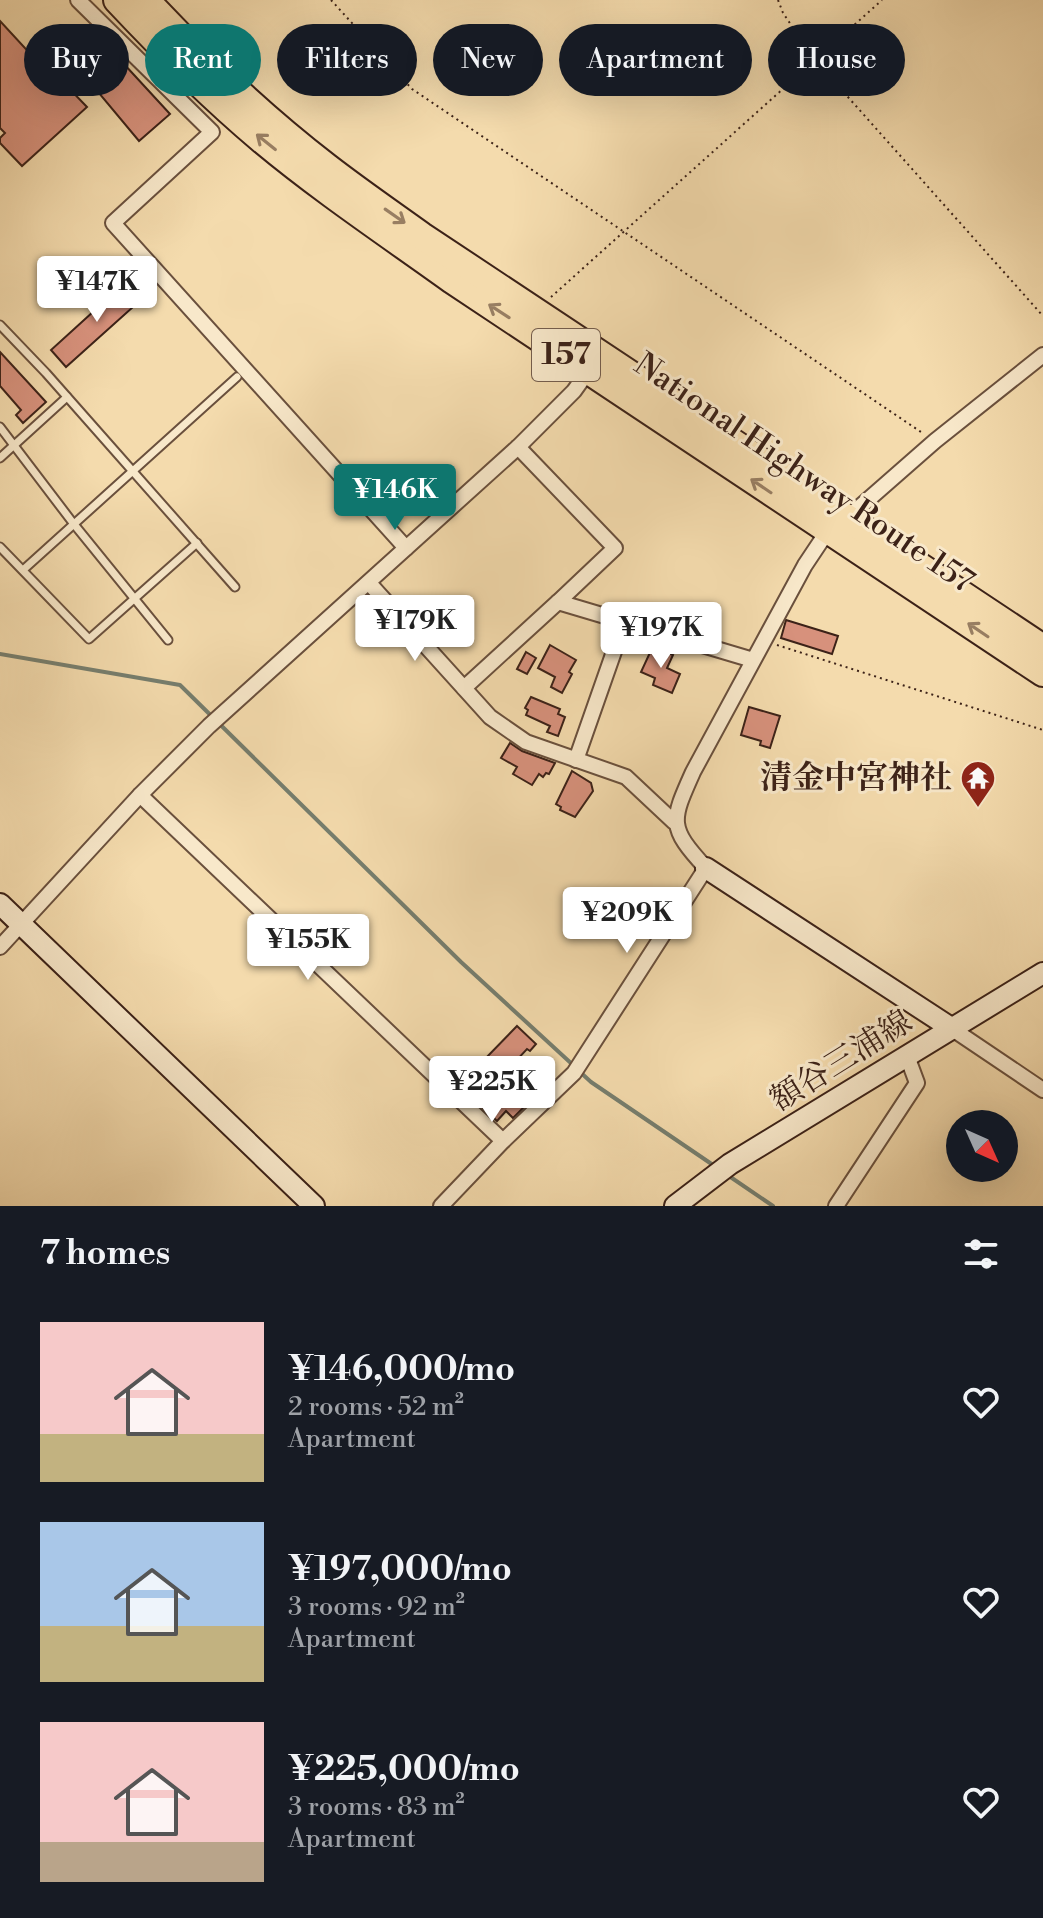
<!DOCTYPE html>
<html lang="en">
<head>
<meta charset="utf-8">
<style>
	:root { --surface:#171b24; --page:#242831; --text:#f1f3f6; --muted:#9ea1a6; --accent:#0f766e }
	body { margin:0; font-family:"Libre Bodoni","Noto Serif JP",serif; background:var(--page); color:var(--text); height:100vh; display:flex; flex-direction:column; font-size:30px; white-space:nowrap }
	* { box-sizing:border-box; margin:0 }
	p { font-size:26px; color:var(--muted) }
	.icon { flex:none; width:44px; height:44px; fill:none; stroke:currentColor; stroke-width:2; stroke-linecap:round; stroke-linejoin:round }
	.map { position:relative; height:1206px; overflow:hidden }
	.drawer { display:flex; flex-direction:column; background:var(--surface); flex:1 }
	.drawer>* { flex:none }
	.guide { position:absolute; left:24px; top:24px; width:996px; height:72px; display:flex; gap:16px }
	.needle { width:52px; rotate:135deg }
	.controls { position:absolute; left:946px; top:1110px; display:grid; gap:16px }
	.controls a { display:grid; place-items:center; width:72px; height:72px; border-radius:50%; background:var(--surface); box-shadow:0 8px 32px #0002; font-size:40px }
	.price { position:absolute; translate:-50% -68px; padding:0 18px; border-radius:8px; background:#fff; color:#222; font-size:26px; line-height:52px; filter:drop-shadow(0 2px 4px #0008) }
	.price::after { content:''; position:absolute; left:50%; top:48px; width:24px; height:18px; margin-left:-12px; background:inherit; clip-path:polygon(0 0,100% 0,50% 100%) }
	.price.active { background:var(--accent); color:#fff }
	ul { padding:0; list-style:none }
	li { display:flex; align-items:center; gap:24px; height:200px; padding:0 40px }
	li span { display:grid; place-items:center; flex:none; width:224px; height:160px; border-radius:0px; color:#555 }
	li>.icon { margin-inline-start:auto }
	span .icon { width:96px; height:96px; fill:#fffc; stroke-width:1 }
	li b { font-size:34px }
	h2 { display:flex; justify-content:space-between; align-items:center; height:96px; padding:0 40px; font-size:34px }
	.chip { padding:0 28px; border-radius:36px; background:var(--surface); box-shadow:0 8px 32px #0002; font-size:28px; line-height:72px }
	.chip.active { background:var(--accent); color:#fff }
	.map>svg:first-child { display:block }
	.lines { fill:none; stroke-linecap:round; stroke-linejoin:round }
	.stream { stroke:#767e6e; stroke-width:4 }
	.building { fill:#d7917c; stroke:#3c2218; stroke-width:2 }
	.lane-casing { stroke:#6a503d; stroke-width:11 }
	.street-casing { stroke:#6a503d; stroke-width:18 }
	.secondary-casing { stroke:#3c2218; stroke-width:24 }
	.highway-casing { stroke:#3c2218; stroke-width:30 }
	.path { stroke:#3c2218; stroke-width:2; stroke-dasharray:2 4; stroke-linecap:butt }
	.lane { stroke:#f8e8ca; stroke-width:7 }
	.street { stroke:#f8e8ca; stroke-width:14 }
	.secondary { stroke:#f8e8ca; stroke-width:20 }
	.highway { stroke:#f4dbad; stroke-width:26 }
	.oneway { stroke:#987e62 }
	.labels { text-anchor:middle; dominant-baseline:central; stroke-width:6; stroke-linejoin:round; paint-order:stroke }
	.shield { fill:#f8e8ca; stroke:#745d4d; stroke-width:2 }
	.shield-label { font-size:30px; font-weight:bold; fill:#3c2218 }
	.street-label { font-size:32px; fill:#3c2218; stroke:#f8e8ca }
	.poi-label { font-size:32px; font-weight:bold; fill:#3c2218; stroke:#f8e8ca; text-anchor:end }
</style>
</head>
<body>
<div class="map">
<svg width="1043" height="1206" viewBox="0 0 1043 1206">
	<rect width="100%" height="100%" fill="#f4dbad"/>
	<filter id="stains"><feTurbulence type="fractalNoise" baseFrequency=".0025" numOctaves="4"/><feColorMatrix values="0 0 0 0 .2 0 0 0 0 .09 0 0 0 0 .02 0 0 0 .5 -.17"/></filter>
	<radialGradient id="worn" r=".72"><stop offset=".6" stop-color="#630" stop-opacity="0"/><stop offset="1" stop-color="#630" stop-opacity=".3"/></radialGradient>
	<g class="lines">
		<g class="stream">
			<polyline points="0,654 180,685 461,962 573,1065"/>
			<polyline points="579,1071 591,1082 716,1167"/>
			<polyline points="726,1174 773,1206"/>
		</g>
	</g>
	<g class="building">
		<polygon points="0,21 58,84 62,81 87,107 22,166 0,143 0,138 5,133 0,128"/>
		<polygon points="112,51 170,114 139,141 83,74"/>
		<polygon points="127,281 143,298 66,367 51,350"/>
		<polygon points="0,352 46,402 23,423 16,415 21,410 0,386"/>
		<polygon points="786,620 838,636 832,654 781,638"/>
		<polygon points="550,645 576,660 569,672 572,674 562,693 551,687 555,677 538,668"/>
		<polygon points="653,646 673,655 667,668 680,674 672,693 653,685 655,678 641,672"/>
		<polygon points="526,652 536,658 527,674 517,669"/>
		<polygon points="531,697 560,709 558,714 565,717 558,736 547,732 550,726 526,715 528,710 525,708"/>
		<polygon points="749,707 780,716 770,748 760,745 761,741 741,735"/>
		<polygon points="510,743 522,751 555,763 549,774 546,773 543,777 539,774 532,785 513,774 517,767 501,758"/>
		<polygon points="572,771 591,783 593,791 575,817 560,810 561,807 556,804"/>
		<polygon points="517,1026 536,1044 530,1051 527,1049 499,1079 519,1098 516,1102 523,1108 513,1118 506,1111 497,1121 463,1089 486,1066 482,1062"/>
	</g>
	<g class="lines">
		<g class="lane-casing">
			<g id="lane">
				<polyline points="0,325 46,373 235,587"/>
				<polyline points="0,427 73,523 168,640"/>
				<polyline points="0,458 67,397"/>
				<polyline points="0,547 89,639 197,543"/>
				<polyline points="23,570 237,377"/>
			</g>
		</g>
		<g class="street-casing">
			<g id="street">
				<polyline points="78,0 212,132 113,223 406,548"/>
				<polyline points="518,447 615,548 558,602 753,660"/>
				<polyline points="369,583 490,717 526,742 626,777 674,822"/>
				<polyline points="464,688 558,602"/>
				<polyline points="576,760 624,623"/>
				<polyline points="140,795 503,1141"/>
				<polyline points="0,947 140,795 209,726 518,447 574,391 589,370"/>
				<polyline points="951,1028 1043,1090"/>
				<path d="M 441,1206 L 503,1141 L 574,1073 L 706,868 C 668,827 671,821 693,772 L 805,565 L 821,541 L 935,441 L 1043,355"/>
				<polyline points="836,1206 917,1083 907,1056"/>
			</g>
		</g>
		<g class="secondary-casing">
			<g id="secondary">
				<polyline points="706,868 951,1028"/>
				<polyline points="0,904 314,1206"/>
				<polyline points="675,1206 730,1164 1043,973"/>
			</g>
		</g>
		<g class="highway-casing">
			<g id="highway">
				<path d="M 117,0 C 163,49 210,96 261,139 C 322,190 388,234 452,280 L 1043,673"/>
				<path d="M 146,0 C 202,60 262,117 327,167 C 358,191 390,213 422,236 L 1043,648"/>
			</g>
		</g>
		<g class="path">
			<polyline points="331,0 412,89 924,434"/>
			<polyline points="778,0 783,13 815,60 1043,316"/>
			<polyline points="551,297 882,0"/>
			<polyline points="777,645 1043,730"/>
		</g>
		<use href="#lane" class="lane"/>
		<use href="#street" class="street"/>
		<use href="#secondary" class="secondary"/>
		<use href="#highway" class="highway"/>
	</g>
	<defs><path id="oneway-shaft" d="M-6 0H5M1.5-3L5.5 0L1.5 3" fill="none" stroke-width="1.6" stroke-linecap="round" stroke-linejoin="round" transform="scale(2)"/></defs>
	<g class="oneway">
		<use href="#oneway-shaft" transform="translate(266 142) rotate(-141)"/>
		<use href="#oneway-shaft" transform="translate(395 216) rotate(35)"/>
		<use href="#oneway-shaft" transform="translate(499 311) rotate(-147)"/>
		<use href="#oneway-shaft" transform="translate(761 486) rotate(-146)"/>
		<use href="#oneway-shaft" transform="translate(978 630) rotate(-146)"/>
	</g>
	<defs>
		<g id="temple-pin" transform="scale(1.8)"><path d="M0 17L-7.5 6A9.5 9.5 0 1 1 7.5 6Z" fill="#8f2418" stroke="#f8e8ca"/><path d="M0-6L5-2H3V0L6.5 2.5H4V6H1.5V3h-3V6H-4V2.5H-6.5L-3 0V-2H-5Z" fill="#fff"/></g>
	</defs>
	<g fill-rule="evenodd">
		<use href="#temple-pin" x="978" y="778"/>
	</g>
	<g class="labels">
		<rect class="shield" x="532" y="329" width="68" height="52" rx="6"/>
		<g class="shield-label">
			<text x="566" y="355">157</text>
		</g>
		<g class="street-label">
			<text transform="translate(804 473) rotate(34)">National Highway Route 157</text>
			<text transform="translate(841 1061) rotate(-32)">額谷三浦線</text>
		</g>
		<g class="poi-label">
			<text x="952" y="778">清金中宮神社</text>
		</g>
	</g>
	<rect width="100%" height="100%" filter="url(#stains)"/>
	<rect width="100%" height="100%" fill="url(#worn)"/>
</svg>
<div class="controls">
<a><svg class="needle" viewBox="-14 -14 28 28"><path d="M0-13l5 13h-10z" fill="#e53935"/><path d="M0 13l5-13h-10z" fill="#9ea1a6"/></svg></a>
</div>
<b class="price" style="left:97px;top:324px">¥147K</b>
<b class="price active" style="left:395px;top:532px">¥146K</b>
<b class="price" style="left:415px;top:663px">¥179K</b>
<b class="price" style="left:661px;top:670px">¥197K</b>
<b class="price" style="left:627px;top:955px">¥209K</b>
<b class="price" style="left:308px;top:982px">¥155K</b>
<b class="price" style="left:492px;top:1124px">¥225K</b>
<div class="guide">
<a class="chip">Buy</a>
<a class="chip active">Rent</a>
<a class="chip">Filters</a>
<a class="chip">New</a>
<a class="chip">Apartment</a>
<a class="chip">House</a>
</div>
</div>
<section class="drawer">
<h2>7 homes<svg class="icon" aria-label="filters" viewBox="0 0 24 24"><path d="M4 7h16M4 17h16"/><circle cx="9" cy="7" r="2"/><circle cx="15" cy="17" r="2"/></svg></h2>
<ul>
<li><span style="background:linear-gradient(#f6c9c9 70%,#c2b280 0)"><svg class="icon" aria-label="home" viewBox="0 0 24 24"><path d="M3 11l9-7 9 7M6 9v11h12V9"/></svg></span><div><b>¥146,000/mo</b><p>2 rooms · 52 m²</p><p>Apartment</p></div><svg class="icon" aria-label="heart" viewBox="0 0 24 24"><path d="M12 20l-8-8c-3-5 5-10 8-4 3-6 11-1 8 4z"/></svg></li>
<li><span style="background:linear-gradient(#a9c7e8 65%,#c2b280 0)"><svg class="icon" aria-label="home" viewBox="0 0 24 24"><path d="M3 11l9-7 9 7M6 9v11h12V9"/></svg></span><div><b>¥197,000/mo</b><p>3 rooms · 92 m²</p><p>Apartment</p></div><svg class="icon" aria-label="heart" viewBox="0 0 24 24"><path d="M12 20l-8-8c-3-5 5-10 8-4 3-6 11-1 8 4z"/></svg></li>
<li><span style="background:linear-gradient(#f6c9c9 75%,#b9a48a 0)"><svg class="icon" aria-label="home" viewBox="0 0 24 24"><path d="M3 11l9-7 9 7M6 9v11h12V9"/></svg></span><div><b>¥225,000/mo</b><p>3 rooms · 83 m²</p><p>Apartment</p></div><svg class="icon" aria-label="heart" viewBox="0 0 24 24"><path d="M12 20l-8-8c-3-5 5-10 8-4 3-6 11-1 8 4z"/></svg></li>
</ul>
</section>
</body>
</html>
